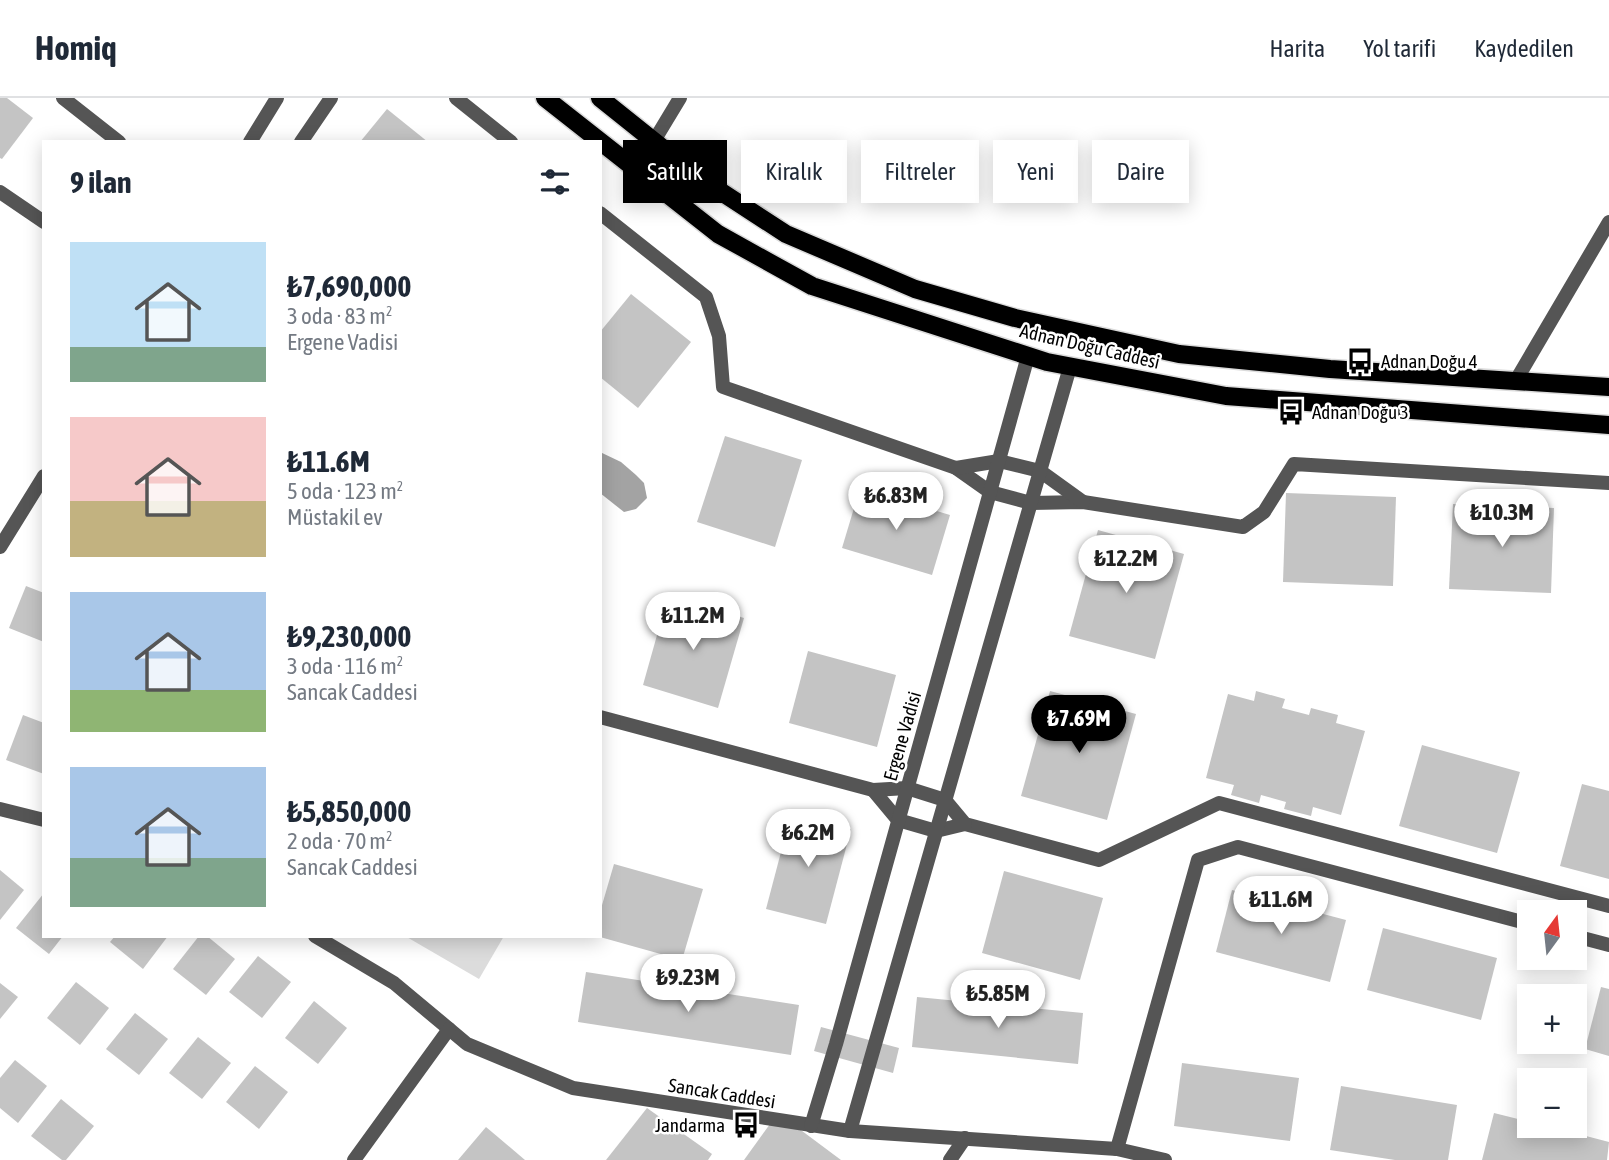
<!DOCTYPE html>
<html lang="tr">
<head>
<meta charset="utf-8">
<style>
	:root { --surface:#fff; --page:#f6f6f7; --text:#1f2937; --muted:#747a83; --line:#e0e1e3; --accent:#000 }
	body { margin:0; font-family:"Asap Condensed",sans-serif; background:var(--page); color:var(--text); height:100vh; display:flex; flex-direction:column; font-size:26px; white-space:nowrap }
	* { box-sizing:border-box; margin:0 }
	p { font-size:23px; color:var(--muted) }
	.icon { flex:none; width:38px; height:38px; fill:none; stroke:currentColor; stroke-width:2; stroke-linecap:round; stroke-linejoin:round }
	.map { position:relative; flex:1; overflow:hidden }
	.details { position:absolute; left:42px; top:42px; width:560px; height:798px; display:flex; flex-direction:column; background:var(--surface); border-radius:0px; box-shadow:0 4px 18px #0003 }
	.details>* { flex:none }
	.guide { position:absolute; left:623px; top:42px; width:665px; height:63px; display:flex; gap:14px }
	.needle { width:46px; rotate:15deg }
	.controls { position:absolute; left:1517px; top:802px; display:grid; gap:14px }
	.controls a { display:grid; place-items:center; width:70px; height:70px; border-radius:0px; background:var(--surface); box-shadow:0 4px 18px #0003; font-size:35px }
	.price { position:absolute; translate:-50% -60px; padding:0 16px; border-radius:24px; background:#fff; color:#222; font-size:23px; line-height:46px; filter:drop-shadow(0 2px 4px #0008) }
	.price::after { content:''; position:absolute; left:50%; top:42px; width:21px; height:16px; margin-left:-10px; background:inherit; clip-path:polygon(0 0,100% 0,50% 100%) }
	.price.active { background:var(--accent); color:#fff }
	ul { padding:0; list-style:none }
	li { display:flex; align-items:center; gap:21px; height:175px; padding:0 28px }
	li span { display:grid; place-items:center; flex:none; width:196px; height:140px; border-radius:0px; color:#555 }
	li>.icon { margin-inline-start:auto }
	span .icon { width:84px; height:84px; fill:#fffc; stroke-width:1 }
	li b { font-size:30px }
	h2 { display:flex; justify-content:space-between; align-items:center; height:84px; padding:0 28px; font-size:30px }
	.pill { padding:0 24px; border-radius:0px; background:var(--surface); box-shadow:0 4px 18px #0003; font-size:24px; line-height:63px }
	.pill.active { background:var(--accent); color:#fff }
	header { display:flex; align-items:center; gap:42px; box-sizing:border-box; height:98px; padding:0 35px; background:var(--surface); border-bottom:2px solid var(--line) }
	header strong { font-size:33px }
	nav { display:flex; gap:38px; margin-inline-start:auto; font-size:24px }
	.map>svg:first-child { display:block }
	.green { fill:#dcdcdc }
	.water { fill:#a3a3a3 }
	.building { fill:#c4c4c4 }
	.lines { fill:none; stroke-linecap:round; stroke-linejoin:round }
	.primary-casing { stroke:#dbdbdb; stroke-width:21 }
	.minor { stroke:#555; stroke-width:14 }
	.primary { stroke:#000; stroke-width:18 }
	.labels { text-anchor:middle; dominant-baseline:central; stroke-width:5; stroke-linejoin:round; paint-order:stroke }
	.street-label { font-size:19px; fill:#000; stroke:#fff }
	.poi-label { font-size:19px; fill:#000; stroke:#fff; text-anchor:start }
</style>
</head>
<body>
<header>
<strong>Homiq</strong>
<nav><a>Harita</a><a>Yol tarifi</a><a>Kaydedilen</a></nav>
</header>
<div class="map">
<svg width="1609" height="1062" viewBox="0 0 1609 1062">
	<rect width="100%" height="100%" fill="#fff"/>
	<polygon class="green" points="405,838 504,838 479,881"/>
	<polygon class="water" points="600,354 621,364 636,377 644,385 647,400 636,411 624,414 600,395"/>
	<g class="building">
		<polygon points="0,0 7,0 33,20 2,61 0,60"/>
		<polygon points="387,11 428,44 360,44"/>
		<polygon points="631,196 691,244 638,310 600,279 600,234"/>
		<polygon points="725,338 802,362 775,449 697,424"/>
		<polygon points="860,390 950,417 932,477 842,450"/>
		<polygon points="1286,395 1396,399 1393,488 1283,484"/>
		<polygon points="1453,406 1554,410 1551,495 1449,491"/>
		<polygon points="1098,432 1184,456 1155,561 1069,538"/>
		<polygon points="26,488 44,495 44,544 9,530"/>
		<polygon points="668,498 744,520 718,610 643,587"/>
		<polygon points="808,553 896,577 877,649 789,625"/>
		<polygon points="1050,593 1136,616 1107,722 1021,698"/>
		<polygon points="1256,593 1285,601 1282,610 1309,617 1311,610 1338,617 1336,625 1365,633 1341,717 1313,709 1311,718 1284,711 1286,704 1261,697 1259,705 1231,697 1234,687 1206,680 1228,596 1254,603"/>
		<polygon points="23,617 44,625 44,676 6,662"/>
		<polygon points="1422,647 1520,674 1497,755 1399,728"/>
		<polygon points="1582,686 1609,693 1609,781 1560,768"/>
		<polygon points="791,716 851,731 826,826 766,811"/>
		<polygon points="614,766 703,791 682,862 600,839 600,814"/>
		<polygon points="0,772 24,792 0,822"/>
		<polygon points="1004,773 1103,800 1080,882 982,855"/>
		<polygon points="1232,792 1346,822 1330,884 1216,854"/>
		<polygon points="44,795 44,838 63,838 49,856 16,830"/>
		<polygon points="1383,830 1497,860 1481,922 1367,892"/>
		<polygon points="115,838 168,838 143,871 110,844"/>
		<polygon points="199,838 207,838 235,861 206,897 173,871"/>
		<polygon points="258,858 291,884 262,920 229,894"/>
		<polygon points="586,874 799,907 791,957 578,924"/>
		<polygon points="76,884 109,910 80,947 47,920"/>
		<polygon points="0,885 18,899 0,921"/>
		<polygon points="1601,889 1609,891 1609,958 1585,951"/>
		<polygon points="917,899 1083,915 1078,966 912,949"/>
		<polygon points="314,903 347,930 318,966 285,940"/>
		<polygon points="135,915 168,941 139,977 106,951"/>
		<polygon points="821,929 899,950 893,975 814,953"/>
		<polygon points="198,939 231,965 202,1001 169,975"/>
		<polygon points="15,962 47,988 18,1025 0,1010 0,980"/>
		<polygon points="1182,965 1299,980 1290,1043 1174,1028"/>
		<polygon points="255,968 288,994 259,1031 226,1004"/>
		<polygon points="1341,988 1457,1007 1448,1062 1395,1062 1330,1052"/>
		<polygon points="61,1001 94,1028 66,1062 62,1062 31,1038"/>
		<polygon points="647,1010 712,1056 708,1062 606,1062"/>
		<polygon points="778,1015 841,1062 744,1062"/>
		<polygon points="1494,1015 1530,1024 1530,1027 1544,1027 1609,1044 1607,1062 1482,1062"/>
		<polygon points="486,1029 525,1062 458,1062"/>
	</g>
	<g class="lines">
		<g class="primary-casing">
			<g id="primary">
				<polyline points="545,0 718,136 812,188 1047,264 1226,298 1609,327"/>
				<polyline points="600,0 700,80 786,136 915,191 1015,220 1179,256 1330,271 1609,289"/>
			</g>
		</g>
		<g class="minor">
			<polyline points="63,0 119,44"/>
			<polyline points="456,0 511,44"/>
			<polyline points="654,43 680,0"/>
			<polyline points="250,44 277,0"/>
			<polyline points="301,44 331,0"/>
			<polyline points="0,94 44,124"/>
			<polyline points="600,115 706,199 719,238 723,289 956,370 990,394 1031,405 1083,404 1243,429 1264,414 1294,366 1609,385"/>
			<polyline points="1515,284 1609,124"/>
			<polyline points="956,370 999,363 1040,373 1083,404"/>
			<polyline points="0,449 44,378"/>
			<polyline points="600,619 873,692 907,690 945,702 965,726 1099,762 1219,705 1609,808"/>
			<polyline points="873,692 898,722 936,733 965,726"/>
			<polyline points="0,711 44,722"/>
			<polyline points="315,838 394,885 467,946 573,990 850,1033 1117,1051 1165,1062"/>
			<polyline points="1575,838 1609,847"/>
			<polyline points="811,1028 836,946 1028,258"/>
			<polyline points="850,1033 1070,269"/>
			<polyline points="1117,1051 1198,762 1238,749 1530,826"/>
			<polyline points="354,1062 449,931"/>
			<polyline points="950,1062 965,1040"/>
		</g>
		<use href="#primary" class="primary"/>
	</g>
	<defs>
		<g id="bus-bare" transform="scale(2.1)"><path d="M-5-6H5V4H4V6H2V4H-2V6H-4V4H-5ZM-3.5-4V0h7V-4ZM-3.5 1.2v1.5H-2V1.2ZM2 1.2v1.5H3.5V1.2Z" fill="#000" stroke="#fff" stroke-width="2.5" paint-order="stroke"/></g>
	</defs>
	<g fill-rule="evenodd">
		<use href="#bus-bare" x="1360" y="263"/>
		<use href="#bus-bare" x="1291" y="314"/>
		<use href="#bus-bare" x="746" y="1027"/>
	</g>
	<g class="labels">
		<g class="street-label">
			<text transform="translate(1090 248) rotate(13)">Adnan Doğu Caddesi</text>
			<text transform="translate(902 638) rotate(-74)">Ergene Vadisi</text>
			<text transform="translate(722 995) rotate(9)">Sancak Caddesi</text>
		</g>
		<g class="poi-label">
			<text x="1381" y="263">Adnan Doğu 4</text>
			<text x="1312" y="314">Adnan Doğu 3</text>
			<text x="725" y="1027" text-anchor="end">Jandarma</text>
		</g>
	</g>
</svg>
<div class="controls">
<a><svg class="needle" viewBox="-14 -14 28 28"><path d="M0-13l5 13h-10z" fill="#e53935"/><path d="M0 13l5-13h-10z" fill="#747a83"/></svg></a>
<a>+</a>
<a>−</a>
</div>
<b class="price" style="left:896px;top:434px">₺6.83M</b>
<b class="price" style="left:1502px;top:451px">₺10.3M</b>
<b class="price" style="left:1126px;top:497px">₺12.2M</b>
<b class="price" style="left:693px;top:554px">₺11.2M</b>
<b class="price active" style="left:1079px;top:657px">₺7.69M</b>
<b class="price" style="left:808px;top:771px">₺6.2M</b>
<b class="price" style="left:1281px;top:838px">₺11.6M</b>
<b class="price" style="left:688px;top:916px">₺9.23M</b>
<b class="price" style="left:998px;top:932px">₺5.85M</b>
<div class="guide">
<a class="pill active">Satılık</a>
<a class="pill">Kiralık</a>
<a class="pill">Filtreler</a>
<a class="pill">Yeni</a>
<a class="pill">Daire</a>
</div>
<section class="details">
<h2>9 ilan<svg class="icon" aria-label="filters" viewBox="0 0 24 24"><path d="M4 7h16M4 17h16"/><circle cx="9" cy="7" r="2"/><circle cx="15" cy="17" r="2"/></svg></h2>
<ul>
<li><span style="background:linear-gradient(#bfe0f5 75%,#7fa58c 0)"><svg class="icon" aria-label="home" viewBox="0 0 24 24"><path d="M3 11l9-7 9 7M6 9v11h12V9"/></svg></span><div><b>₺7,690,000</b><p>3 oda · 83 m²</p><p>Ergene Vadisi</p></div></li>
<li><span style="background:linear-gradient(#f6c9c9 60%,#c2b280 0)"><svg class="icon" aria-label="home" viewBox="0 0 24 24"><path d="M3 11l9-7 9 7M6 9v11h12V9"/></svg></span><div><b>₺11.6M</b><p>5 oda · 123 m²</p><p>Müstakil ev</p></div></li>
<li><span style="background:linear-gradient(#a9c7e8 70%,#8fb573 0)"><svg class="icon" aria-label="home" viewBox="0 0 24 24"><path d="M3 11l9-7 9 7M6 9v11h12V9"/></svg></span><div><b>₺9,230,000</b><p>3 oda · 116 m²</p><p>Sancak Caddesi</p></div></li>
<li><span style="background:linear-gradient(#a9c7e8 65%,#7fa58c 0)"><svg class="icon" aria-label="home" viewBox="0 0 24 24"><path d="M3 11l9-7 9 7M6 9v11h12V9"/></svg></span><div><b>₺5,850,000</b><p>2 oda · 70 m²</p><p>Sancak Caddesi</p></div></li>
</ul>
</section>
</div>
</body>
</html>
